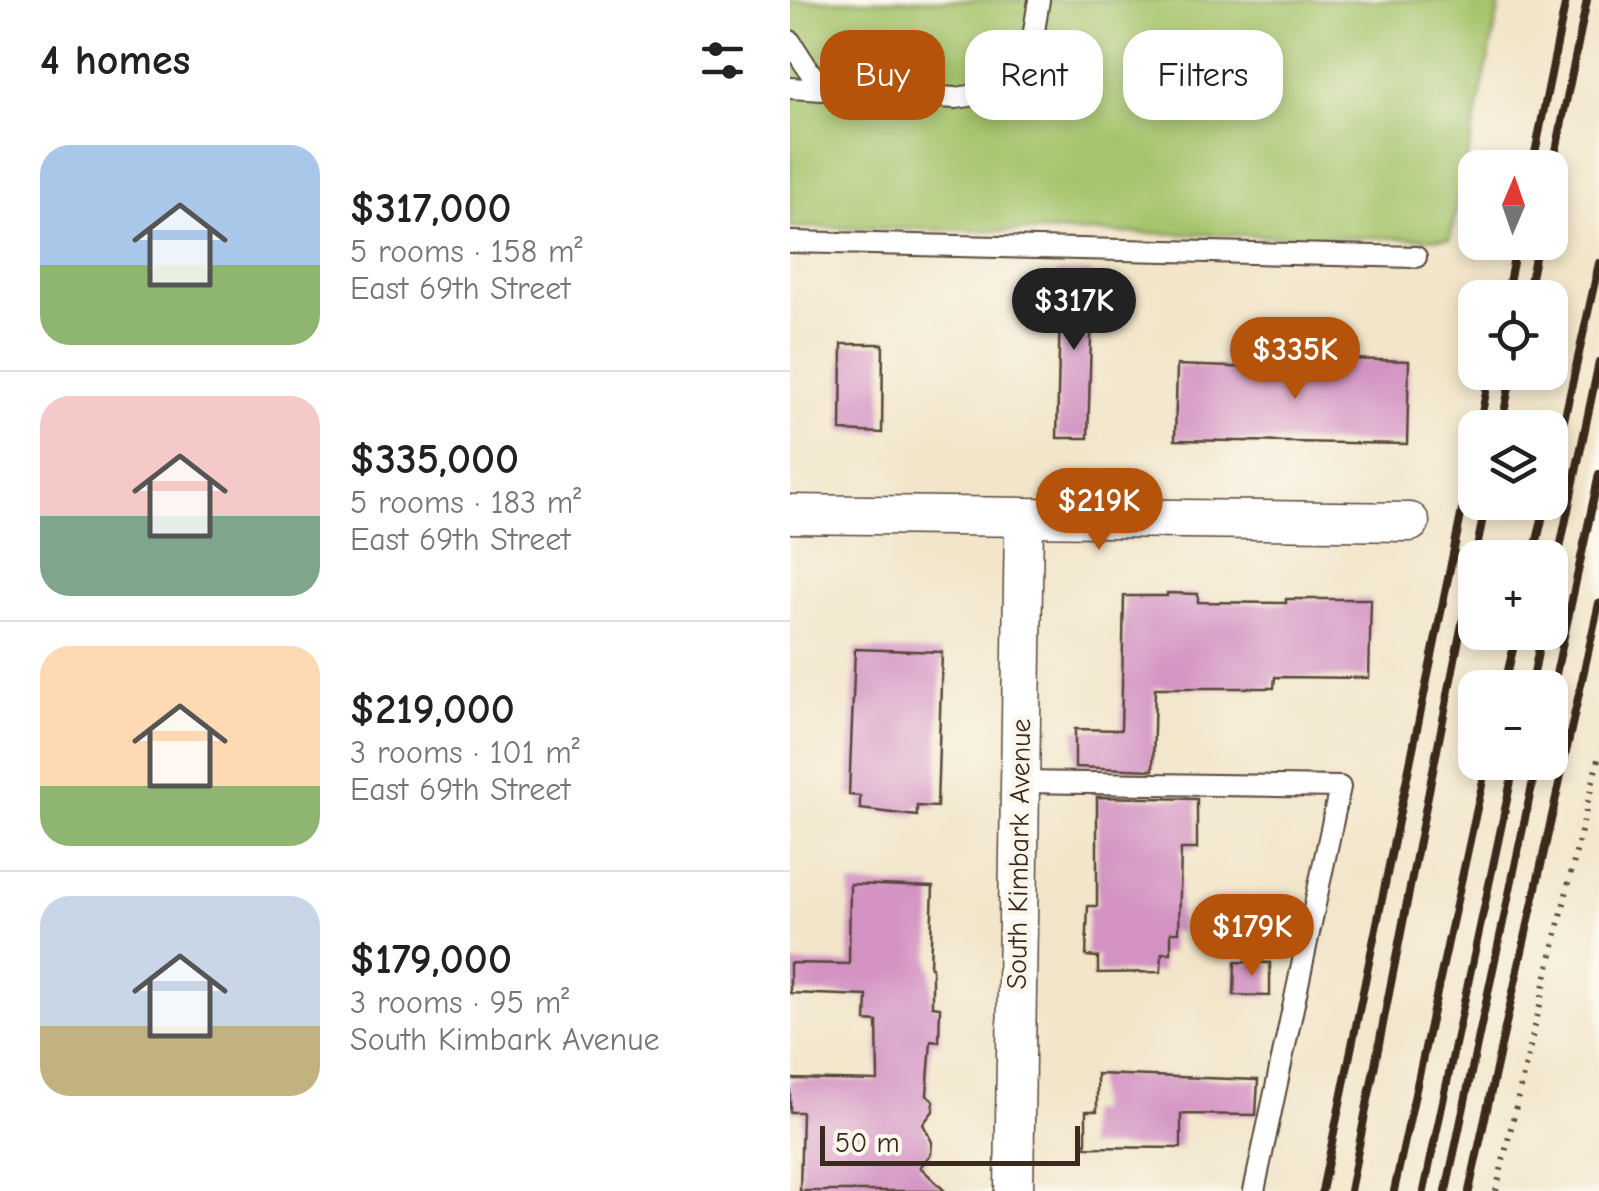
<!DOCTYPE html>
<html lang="en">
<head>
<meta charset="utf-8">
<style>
	:root { --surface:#fff; --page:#f6f6f6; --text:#202124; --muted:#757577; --line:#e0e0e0; --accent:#b45309 }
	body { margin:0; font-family:"Comic Neue",sans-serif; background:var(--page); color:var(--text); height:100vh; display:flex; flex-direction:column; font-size:38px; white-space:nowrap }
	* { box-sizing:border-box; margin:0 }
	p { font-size:32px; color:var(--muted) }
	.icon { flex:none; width:55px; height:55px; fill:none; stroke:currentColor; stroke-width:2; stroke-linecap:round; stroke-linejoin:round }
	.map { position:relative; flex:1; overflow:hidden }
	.panel { display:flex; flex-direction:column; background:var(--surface); width:790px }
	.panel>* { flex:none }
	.banner { position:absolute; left:30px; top:30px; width:628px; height:90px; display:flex; gap:20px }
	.needle { width:65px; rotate:2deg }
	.fabs { position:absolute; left:668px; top:150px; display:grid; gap:20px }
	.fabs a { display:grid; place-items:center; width:110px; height:110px; border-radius:20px; background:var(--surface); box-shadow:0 5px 15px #0003; font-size:50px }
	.scale { position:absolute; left:30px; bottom:25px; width:260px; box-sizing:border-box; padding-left:10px; border:5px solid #3b2a1e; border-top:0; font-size:28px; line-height:35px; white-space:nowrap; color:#3b2a1e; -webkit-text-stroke:8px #fbf7ec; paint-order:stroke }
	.price { position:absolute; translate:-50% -85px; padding:0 22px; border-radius:35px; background:var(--accent); color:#fff; font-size:32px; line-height:65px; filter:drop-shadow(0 2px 5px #0008) }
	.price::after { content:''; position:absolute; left:50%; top:60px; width:30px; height:22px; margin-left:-15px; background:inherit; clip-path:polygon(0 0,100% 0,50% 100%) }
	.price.active { background:#222; color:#fff }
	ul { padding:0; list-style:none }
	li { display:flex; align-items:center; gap:30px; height:250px; padding:0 40px }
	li+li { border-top:2px solid var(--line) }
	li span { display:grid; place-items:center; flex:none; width:280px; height:200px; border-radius:30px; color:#555 }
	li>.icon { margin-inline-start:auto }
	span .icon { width:120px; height:120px; fill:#fffc; stroke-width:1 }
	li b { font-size:42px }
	h2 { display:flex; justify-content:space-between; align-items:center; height:120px; padding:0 40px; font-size:42px }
	.pill { padding:0 35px; border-radius:30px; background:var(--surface); box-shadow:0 5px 15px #0003; font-size:35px; line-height:90px }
	.pill.active { background:var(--accent); color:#fff }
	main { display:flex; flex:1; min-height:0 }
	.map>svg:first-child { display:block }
	.green { fill:#a5c46c; stroke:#707745; stroke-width:2.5 }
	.building { fill:#d392c2 }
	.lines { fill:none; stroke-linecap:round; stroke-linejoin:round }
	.service-casing { stroke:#564638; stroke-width:24 }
	.minor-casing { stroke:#564638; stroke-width:41 }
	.path { stroke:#564638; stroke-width:6; stroke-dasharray:2.5 8; stroke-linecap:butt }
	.service { stroke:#fff; stroke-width:20 }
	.minor { stroke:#fff; stroke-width:38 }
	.rail { stroke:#3b2a1e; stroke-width:8 }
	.labels { text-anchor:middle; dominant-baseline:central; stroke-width:10; stroke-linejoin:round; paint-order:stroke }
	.street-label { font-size:28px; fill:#3b2a1e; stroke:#fbf7ec }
</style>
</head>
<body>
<main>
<section class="panel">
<h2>4 homes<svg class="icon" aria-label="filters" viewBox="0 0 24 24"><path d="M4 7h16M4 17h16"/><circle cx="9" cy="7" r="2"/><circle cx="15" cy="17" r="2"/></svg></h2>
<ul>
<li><span style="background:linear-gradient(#a9c7e8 60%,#8fb573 0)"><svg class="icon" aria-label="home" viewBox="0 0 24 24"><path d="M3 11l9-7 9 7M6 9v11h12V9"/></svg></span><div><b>$317,000</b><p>5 rooms · 158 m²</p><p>East 69th Street</p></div></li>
<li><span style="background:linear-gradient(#f6c9c9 60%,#7fa58c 0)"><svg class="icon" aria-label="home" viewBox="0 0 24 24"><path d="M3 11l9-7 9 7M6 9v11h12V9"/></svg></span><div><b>$335,000</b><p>5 rooms · 183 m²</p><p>East 69th Street</p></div></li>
<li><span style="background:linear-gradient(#ffd9b3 70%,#8fb573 0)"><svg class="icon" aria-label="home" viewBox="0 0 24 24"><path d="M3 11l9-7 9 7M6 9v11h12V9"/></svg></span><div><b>$219,000</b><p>3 rooms · 101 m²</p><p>East 69th Street</p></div></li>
<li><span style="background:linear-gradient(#c9d6e8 65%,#c2b280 0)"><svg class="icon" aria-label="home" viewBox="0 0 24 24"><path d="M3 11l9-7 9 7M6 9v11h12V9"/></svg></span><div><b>$179,000</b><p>3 rooms · 95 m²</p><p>South Kimbark Avenue</p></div></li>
</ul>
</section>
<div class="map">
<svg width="809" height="1191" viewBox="0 0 809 1191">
	<rect width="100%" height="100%" fill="#fbf7ec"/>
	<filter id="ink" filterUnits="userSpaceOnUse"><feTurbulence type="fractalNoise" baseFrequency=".01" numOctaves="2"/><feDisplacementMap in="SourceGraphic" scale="20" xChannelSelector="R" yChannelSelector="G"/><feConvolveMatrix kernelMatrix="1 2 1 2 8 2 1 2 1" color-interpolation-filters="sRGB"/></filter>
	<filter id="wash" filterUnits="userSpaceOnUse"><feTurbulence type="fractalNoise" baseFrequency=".0048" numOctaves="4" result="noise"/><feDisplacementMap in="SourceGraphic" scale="40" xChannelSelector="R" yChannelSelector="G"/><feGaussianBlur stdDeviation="2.25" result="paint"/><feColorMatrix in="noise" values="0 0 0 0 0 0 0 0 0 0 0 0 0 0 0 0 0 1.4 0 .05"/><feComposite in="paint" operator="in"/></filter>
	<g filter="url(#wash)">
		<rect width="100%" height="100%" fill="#f2e5c9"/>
		<polygon class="green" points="0,0 711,0 660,239 0,227"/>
		<g id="blocks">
			<g class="building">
				<polygon points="266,272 303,273 298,438 267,438 270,306 265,306"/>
				<polygon points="52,344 93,344 92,433 51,431"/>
				<polygon points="468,356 619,361 617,444 385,440 387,365 468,368"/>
				<polygon points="377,593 408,594 408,602 496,603 496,599 581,599 579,678 485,677 484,688 365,688 363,770 285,767 285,729 331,730 334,596 377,596"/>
				<polygon points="65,649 152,652 147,807 127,806 127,816 70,809 70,796 59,795"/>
				<polygon points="307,797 407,799 407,849 391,849 389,932 381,932 381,953 372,953 371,972 308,973 308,957 296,956 298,906 307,906"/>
				<polygon points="60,884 143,887 140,967 142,967 142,1006 150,1007 149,1042 141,1041 137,1095 144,1101 143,1111 133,1124 142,1142 141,1154 130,1167 155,1191 10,1191 12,1112 0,1112 0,1079 88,1081 87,1022 76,1021 77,996 0,993 0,963 59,964"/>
				<polygon points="445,962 480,963 480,996 444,995"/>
				<polygon points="307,1074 468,1080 466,1115 391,1114 391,1148 296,1147 296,1111 307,1111"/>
			</g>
		</g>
	</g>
	<g filter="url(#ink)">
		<use href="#blocks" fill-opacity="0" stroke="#564638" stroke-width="2.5"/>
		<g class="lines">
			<g class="service-casing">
				<g id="service">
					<polyline points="0,41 31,89"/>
					<polyline points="0,88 166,98 206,92 231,72 242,44 249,0"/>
					<polyline points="0,242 626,257"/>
					<polyline points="230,782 550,787 464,1191"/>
				</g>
			</g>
			<g class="minor-casing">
				<g id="minor">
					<polyline points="0,514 620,522"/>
					<polyline points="224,1191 234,518"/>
				</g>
			</g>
			<polyline class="path" points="706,1191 809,755"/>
			<use href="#service" class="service"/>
			<use href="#minor" class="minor"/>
			<g class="rail">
				<polyline points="742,168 776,0"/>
				<polyline points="760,180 797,0"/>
				<polyline points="716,298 727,242"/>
				<polyline points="737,298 748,242"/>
				<polyline points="689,428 700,372"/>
				<polyline points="711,428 722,372"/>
				<polyline points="760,484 809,263"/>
				<polyline points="743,558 756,502"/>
				<polyline points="760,596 809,362"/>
				<polyline points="714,688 727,632"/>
				<polyline points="741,688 752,632"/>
				<polyline points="760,702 809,474"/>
				<polyline points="532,1191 685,447"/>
				<polyline points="560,1191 696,502"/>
				<polyline points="604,1191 697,762"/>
				<polyline points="634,1191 725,762"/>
				<polyline points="656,1191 747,762"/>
				<polyline points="679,1191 809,603"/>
			</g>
		</g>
	</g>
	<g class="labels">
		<g class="street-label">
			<text transform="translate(229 854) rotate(-89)">South Kimbark Avenue</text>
		</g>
	</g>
</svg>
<div class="fabs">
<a><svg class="needle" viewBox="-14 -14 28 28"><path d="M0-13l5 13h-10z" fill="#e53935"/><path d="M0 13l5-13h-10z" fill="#757577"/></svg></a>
<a><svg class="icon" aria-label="locate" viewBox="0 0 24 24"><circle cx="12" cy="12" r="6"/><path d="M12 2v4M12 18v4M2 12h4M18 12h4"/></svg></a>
<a><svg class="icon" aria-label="layers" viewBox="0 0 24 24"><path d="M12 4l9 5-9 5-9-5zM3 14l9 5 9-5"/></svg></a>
<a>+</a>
<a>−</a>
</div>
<div class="scale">50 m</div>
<b class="price active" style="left:284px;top:353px">$317K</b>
<b class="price" style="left:505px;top:402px">$335K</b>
<b class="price" style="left:309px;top:553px">$219K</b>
<b class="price" style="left:462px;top:979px">$179K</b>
<div class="banner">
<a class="pill active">Buy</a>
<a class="pill">Rent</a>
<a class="pill">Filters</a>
</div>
</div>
</main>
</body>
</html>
